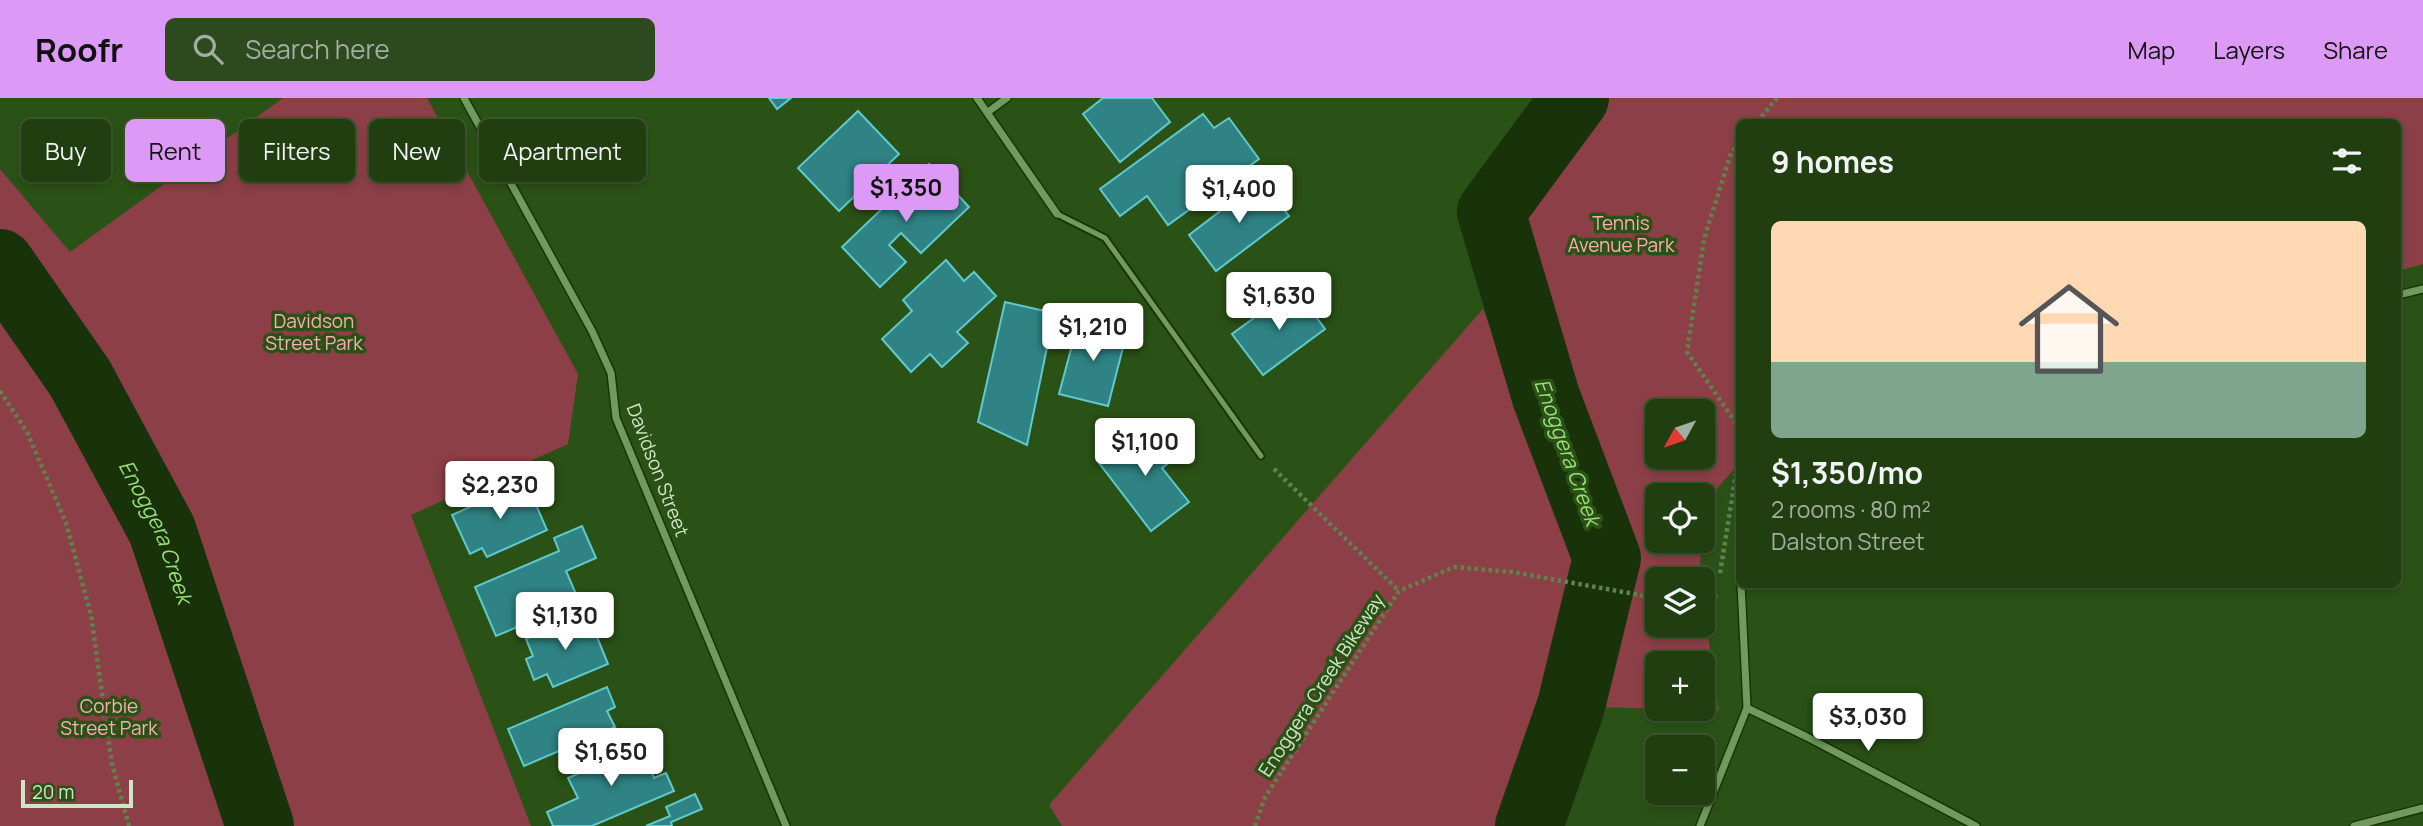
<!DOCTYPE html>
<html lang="en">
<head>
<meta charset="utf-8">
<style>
	:root { --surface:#203e10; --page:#2d491e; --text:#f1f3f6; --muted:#a2ae9f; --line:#3d5730; --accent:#dc99f5 }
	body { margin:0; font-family:Manrope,sans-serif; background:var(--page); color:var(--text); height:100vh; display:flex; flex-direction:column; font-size:26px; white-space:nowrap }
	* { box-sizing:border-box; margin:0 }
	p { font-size:23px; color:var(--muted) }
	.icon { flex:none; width:38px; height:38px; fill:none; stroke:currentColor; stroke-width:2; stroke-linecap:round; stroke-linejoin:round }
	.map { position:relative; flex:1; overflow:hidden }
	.sheet { position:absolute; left:1736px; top:21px; width:665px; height:469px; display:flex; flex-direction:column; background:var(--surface); border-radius:10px; box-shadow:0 4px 10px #0003,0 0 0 2px var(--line) }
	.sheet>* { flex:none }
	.banner { position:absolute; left:21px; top:21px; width:665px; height:63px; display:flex; gap:14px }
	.needle { width:46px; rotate:230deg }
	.buttons { position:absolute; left:1645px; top:301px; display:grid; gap:14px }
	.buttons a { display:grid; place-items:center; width:70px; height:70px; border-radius:10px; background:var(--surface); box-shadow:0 4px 10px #0003,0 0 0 2px var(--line); font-size:35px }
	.scale { position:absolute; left:21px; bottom:18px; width:112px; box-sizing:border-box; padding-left:7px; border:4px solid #cfe6c6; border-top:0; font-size:19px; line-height:24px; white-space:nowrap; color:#cfe6c6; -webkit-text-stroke:5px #2b5216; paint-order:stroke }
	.price { position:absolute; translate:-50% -60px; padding:0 16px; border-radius:7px; background:#fff; color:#222; font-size:23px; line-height:46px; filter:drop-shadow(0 2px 4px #0008) }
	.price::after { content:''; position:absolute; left:50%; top:42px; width:21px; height:16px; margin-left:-10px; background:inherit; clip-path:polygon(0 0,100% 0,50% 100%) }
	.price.active { background:var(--accent); color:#111 }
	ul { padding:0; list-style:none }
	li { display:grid; align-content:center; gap:14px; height:371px; padding:0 35px }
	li+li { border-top:2px solid var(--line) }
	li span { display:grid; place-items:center; height:217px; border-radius:10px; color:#555 }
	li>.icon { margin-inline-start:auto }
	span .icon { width:126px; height:126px; fill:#fffc; stroke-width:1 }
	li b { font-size:30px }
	h2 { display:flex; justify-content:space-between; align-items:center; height:84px; padding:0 35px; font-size:30px }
	.pill { padding:0 24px; border-radius:10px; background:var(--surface); box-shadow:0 4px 10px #0003,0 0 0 2px var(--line); font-size:24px; line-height:63px }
	.pill.active { background:var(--accent); color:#111 }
	header { display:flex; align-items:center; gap:42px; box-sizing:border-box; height:98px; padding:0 35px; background:var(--accent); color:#111 }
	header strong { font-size:33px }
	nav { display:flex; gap:38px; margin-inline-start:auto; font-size:24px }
	.search { width:490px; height:63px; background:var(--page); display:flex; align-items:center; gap:18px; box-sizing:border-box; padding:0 24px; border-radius:10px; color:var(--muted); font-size:26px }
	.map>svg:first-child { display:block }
	.green { fill:#8c3f46; fill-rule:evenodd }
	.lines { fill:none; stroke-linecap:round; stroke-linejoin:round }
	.river { stroke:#18320a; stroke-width:68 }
	.building { fill:#2f8384; stroke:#5fcacc; stroke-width:2 }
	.lane-casing { stroke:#183507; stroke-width:9 }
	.street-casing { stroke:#183507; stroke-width:10 }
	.path { stroke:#60824f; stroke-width:4.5; stroke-dasharray:3.5 3.5; stroke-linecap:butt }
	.lane { stroke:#719b5e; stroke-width:5 }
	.street { stroke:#719b5e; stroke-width:7 }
	.labels { text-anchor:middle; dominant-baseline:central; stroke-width:7; stroke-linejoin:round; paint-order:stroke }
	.park-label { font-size:19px; fill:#f9adb0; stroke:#2b5216 }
	.street-label { font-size:19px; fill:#cfe6c6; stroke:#2b5216 }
	.water-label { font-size:21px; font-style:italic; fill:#9ade7a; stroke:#2b5216 }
</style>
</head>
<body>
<header>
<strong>Roofr</strong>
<div class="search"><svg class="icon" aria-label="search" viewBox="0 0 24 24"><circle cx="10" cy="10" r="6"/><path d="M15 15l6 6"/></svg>Search here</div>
<nav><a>Map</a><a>Layers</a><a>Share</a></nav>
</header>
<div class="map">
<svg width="2423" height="728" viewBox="0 0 2423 728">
	<rect width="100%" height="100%" fill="#2b5216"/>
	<g class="green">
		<polygon points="283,0 427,0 578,276 568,346 411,417 531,728 0,728 0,71 70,154"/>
		<path d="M 1575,0 L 2423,0 L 2423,166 L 2398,173 L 2398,24 L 1740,24 L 1739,367 C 1718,387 1706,401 1703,431 L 1703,397 L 1657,397 L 1657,443 L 1702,443 L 1699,481 L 1657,481 L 1657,527 L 1703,527 L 1703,504 L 1719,613 L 1571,608 L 1607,460 L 1546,299 L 1491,114 ZM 1657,313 L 1703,313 L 1703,359 L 1657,359 ZM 1657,565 L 1703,565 L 1703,611 L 1657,611 Z"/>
		<polygon points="1483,211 1592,479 1505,728 1062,728 1049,707"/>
	</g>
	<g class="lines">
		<g class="river">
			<path id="s1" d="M 0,165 L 80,280 L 162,432 L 260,728"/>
			<polyline points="1529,728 1571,608 1607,460 1546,299 1491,114 1575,0"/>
		</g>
	</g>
	<g class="building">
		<polygon points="769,0 791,0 777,11"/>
		<polygon points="1103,0 1152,0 1170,24 1120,64 1083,16"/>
		<polygon points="858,13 899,56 839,113 798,70"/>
		<polygon points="1203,16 1214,30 1229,20 1259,61 1168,127 1147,98 1120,118 1100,91"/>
		<polygon points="929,66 969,109 921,155 901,135 889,147 906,164 880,189 842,149"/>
		<polygon points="1261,82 1289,118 1216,173 1189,137"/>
		<polygon points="946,162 964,183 974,174 996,198 957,234 968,245 942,269 930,256 911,274 882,241 912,213 903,202"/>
		<polygon points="1295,190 1325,231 1263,277 1232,236"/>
		<polygon points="1005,204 1054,215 1027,347 978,324"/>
		<polygon points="1079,221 1127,234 1108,308 1059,296"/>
		<polygon points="1147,327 1174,361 1162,370 1189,404 1151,433 1099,365"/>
		<polygon points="526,384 547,432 487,459 482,450 470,456 452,417"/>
		<polygon points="582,428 596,460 566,473 579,503 496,538 475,489 559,453 554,440"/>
		<polygon points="578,518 585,533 593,529 608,566 553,589 547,576 534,582 526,561 533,558 526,541"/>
		<polygon points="607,589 615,609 607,613 615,629 524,668 508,631"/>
		<polygon points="637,640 654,680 666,675 674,693 592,728 553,728 547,714 578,700 568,680 602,665 597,656"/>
		<polygon points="695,696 702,711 671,724 672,728 646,728 670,718 666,709"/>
	</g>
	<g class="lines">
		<g class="lane-casing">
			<polyline id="lane" points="1057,116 1105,140 1261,358"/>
		</g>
		<g class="street-casing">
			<g id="street">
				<polyline points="464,0 592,233 611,275 616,320 786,728"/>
				<polyline points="977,0 1057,116"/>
				<polyline points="988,14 1007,0"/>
				<polyline points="2398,197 2423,191"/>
				<polyline points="1747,610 1807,639 1976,728"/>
				<polyline points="1700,728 1747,610 1741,486"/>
				<polyline points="2354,728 2423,710"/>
			</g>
		</g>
		<g class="path">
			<polyline points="1757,24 1777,0"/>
			<polyline points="1740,45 1731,55 1704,141 1687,254 1740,331"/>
			<polyline points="0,293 27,334 66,425 91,517 112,666 129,728"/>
			<polyline points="1274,371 1399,493"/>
			<polyline points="1720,475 1740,351"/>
			<polyline points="1703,507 1714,509 1716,497"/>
			<polyline points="1255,728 1265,699 1399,493 1454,469 1512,474 1657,500"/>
		</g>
		<use href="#lane" class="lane"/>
		<use href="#street" class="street"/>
	</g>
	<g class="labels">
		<g class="park-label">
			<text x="1621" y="125">Tennis<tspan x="1621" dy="22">Avenue Park</tspan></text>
			<text x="314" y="223">Davidson<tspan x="314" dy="22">Street Park</tspan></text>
			<text x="109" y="608">Corbie<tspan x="109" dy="22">Street Park</tspan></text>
		</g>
		<g class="street-label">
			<text transform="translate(658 372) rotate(69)">Davidson Street</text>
			<text transform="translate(1321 587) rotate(-57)">Enoggera Creek Bikeway</text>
		</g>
		<g class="water-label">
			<text transform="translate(1568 354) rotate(70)">Enoggera Creek</text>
			<text stroke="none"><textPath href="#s1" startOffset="312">Enoggera Creek</textPath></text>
		</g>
	</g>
</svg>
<div class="buttons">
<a><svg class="needle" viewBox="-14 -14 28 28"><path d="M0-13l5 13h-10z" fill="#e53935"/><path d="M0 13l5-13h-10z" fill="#a2ae9f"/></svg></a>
<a><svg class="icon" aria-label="locate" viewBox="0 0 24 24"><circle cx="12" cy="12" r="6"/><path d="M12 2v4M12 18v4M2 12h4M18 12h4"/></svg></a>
<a><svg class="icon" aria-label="layers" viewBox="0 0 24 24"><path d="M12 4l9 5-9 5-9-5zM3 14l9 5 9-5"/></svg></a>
<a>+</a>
<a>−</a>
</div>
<div class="scale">20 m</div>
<b class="price active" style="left:906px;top:126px">$1,350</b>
<b class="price" style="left:1239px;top:127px">$1,400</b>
<b class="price" style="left:1279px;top:234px">$1,630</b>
<b class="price" style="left:1093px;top:265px">$1,210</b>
<b class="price" style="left:1145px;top:380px">$1,100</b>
<b class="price" style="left:500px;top:423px">$2,230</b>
<b class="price" style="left:565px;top:554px">$1,130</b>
<b class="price" style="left:1868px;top:655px">$3,030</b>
<b class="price" style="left:611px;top:690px">$1,650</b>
<div class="banner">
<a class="pill">Buy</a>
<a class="pill active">Rent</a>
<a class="pill">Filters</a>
<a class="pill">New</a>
<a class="pill">Apartment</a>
</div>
<section class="sheet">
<h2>9 homes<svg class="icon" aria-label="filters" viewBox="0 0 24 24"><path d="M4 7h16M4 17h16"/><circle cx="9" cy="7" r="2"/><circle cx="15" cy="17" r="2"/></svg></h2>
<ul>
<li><span style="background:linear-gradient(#ffd9b3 65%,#7fa58c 0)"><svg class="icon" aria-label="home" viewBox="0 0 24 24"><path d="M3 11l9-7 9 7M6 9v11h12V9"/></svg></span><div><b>$1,350/mo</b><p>2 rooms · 80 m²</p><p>Dalston Street</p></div></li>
</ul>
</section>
</div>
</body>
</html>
